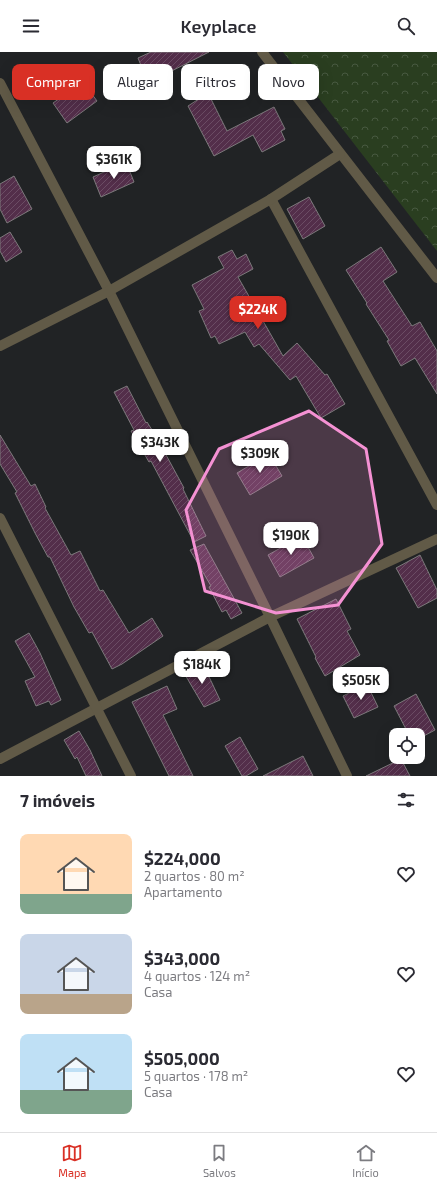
<!DOCTYPE html>
<html lang="pt">
<head>
<meta charset="utf-8">
<style>
	:root { --surface:#fff; --page:#f2f2f3; --text:#2b2b33; --muted:#7c7c81; --line:#e1e1e2; --accent:#d93025 }
	body { margin:0; font-family:"Exo 2",sans-serif; background:var(--page); color:var(--text); height:100vh; display:flex; flex-direction:column; font-size:15px; white-space:nowrap }
	* { box-sizing:border-box; margin:0 }
	p { font-size:13px; color:var(--muted) }
	.icon { flex:none; width:22px; height:22px; fill:none; stroke:currentColor; stroke-width:2; stroke-linecap:round; stroke-linejoin:round }
	.map { position:relative; height:724px; overflow:hidden }
	.side { display:flex; flex-direction:column; background:var(--surface); flex:1 }
	.side>* { flex:none }
	.guide { position:absolute; left:12px; top:12px; width:413px; height:36px; display:flex; gap:8px }
	.controls { position:absolute; left:389px; top:676px; display:grid; gap:8px }
	.controls a { display:grid; place-items:center; width:36px; height:36px; border-radius:8px; background:var(--surface); box-shadow:0 4px 16px #0002; font-size:20px }
	.price { position:absolute; translate:-50% -34px; padding:0 9px; border-radius:8px; background:#fff; color:#222; font-size:13px; line-height:26px; filter:drop-shadow(0 1px 2px #0008) }
	.price::after { content:''; position:absolute; left:50%; top:24px; width:12px; height:9px; margin-left:-6px; background:inherit; clip-path:polygon(0 0,100% 0,50% 100%) }
	.price.active { background:var(--accent); color:#fff }
	ul { padding:0; list-style:none }
	li { display:flex; align-items:center; gap:12px; height:100px; padding:0 20px }
	li span { display:grid; place-items:center; flex:none; width:112px; height:80px; border-radius:8px; color:#555 }
	li>.icon { margin-inline-start:auto }
	span .icon { width:48px; height:48px; fill:#fffc; stroke-width:1 }
	li b { font-size:17px }
	h2 { display:flex; justify-content:space-between; align-items:center; height:48px; padding:0 20px; font-size:17px }
	.tag { padding:0 14px; border-radius:8px; background:var(--surface); box-shadow:0 4px 16px #0002; font-size:14px; line-height:36px }
	.tag.active { background:var(--accent); color:#fff }
	header { display:flex; justify-content:space-between; align-items:center; height:52px; padding:0 20px; background:var(--surface); font-size:18px; font-weight:600 }
	.tabs { display:flex; justify-content:space-around; align-items:center; height:56px; border-top:1px solid var(--line); background:var(--surface); font-size:11px; color:var(--muted) }
	.tabs a { display:grid; justify-items:center; gap:2px }
	.tabs .active { color:var(--accent) }
	.map>svg:first-child { display:block }
	.forest { fill:url(#forest-crowns) }
	.building { fill:url(#building-hatch); stroke:#7c797b }
	.lines { fill:none; stroke-linecap:round; stroke-linejoin:round }
	.street { stroke:#615a47; stroke-width:10 }
	.marked { fill:#f491d3; fill-opacity:0.2; stroke:#f491d3; stroke-width:3; stroke-linejoin:round }
</style>
</head>
<body>
<header><svg class="icon" aria-label="menu" viewBox="0 0 24 24"><path d="M4 6h16M4 12h16M4 18h16"/></svg>Keyplace<svg class="icon" aria-label="search" viewBox="0 0 24 24"><circle cx="10" cy="10" r="6"/><path d="M15 15l6 6"/></svg></header>
<div class="map">
<svg width="437" height="724" viewBox="0 0 437 724">
	<defs>
		<pattern id="forest-crowns" width="20" height="18" patternUnits="userSpaceOnUse"><rect width="20" height="18" fill="#2a3e20"/><path d="M2 6a3 3 0 1 1 6 0M12 15a3 3 0 1 1 6 0" fill="none" stroke="#485940"/></pattern>
		<pattern id="building-hatch" width="6" height="6" patternUnits="userSpaceOnUse"><rect width="6" height="6" fill="#532e4a"/><path d="M-1 1l2-2M0 6l6-6M5 7l2-2" fill="none" stroke="#6b4c64"/></pattern>
	</defs>
	<rect width="100%" height="100%" fill="#212325"/>
	<polygon class="forest" points="283,0 437,0 437,199"/>
	<g class="building">
		<polygon points="151,0 209,0 148,31 138,6"/>
		<polygon points="83,30 97,49 67,71 53,51"/>
		<polygon points="208,41 227,79 274,55 285,77 281,79 285,88 262,100 253,83 214,104 188,54"/>
		<polygon points="126,110 134,130 101,145 93,125"/>
		<polygon points="14,124 32,157 7,171 0,157 0,132"/>
		<polygon points="309,145 325,174 303,187 287,157"/>
		<polygon points="10,180 22,200 6,210 0,199 0,186"/>
		<polygon points="381,195 397,220 383,229 412,274 420,270 437,299 437,342 415,306 401,314 387,289 389,288 366,252 367,251 346,218"/>
		<polygon points="232,198 237,207 246,202 253,217 238,225 283,304 297,291 325,323 327,322 345,352 321,366 296,324 290,328 259,292 254,295 245,280 219,292 215,284 211,286 199,259 204,257 192,233 224,216 218,205"/>
		<polygon points="127,334 146,371 147,370 166,400 165,401 184,436 183,437 206,484 194,490 151,409 149,410 131,379 134,378 114,340"/>
		<polygon points="0,383 31,434 35,432 46,455 45,456 71,503 80,499 100,539 103,538 129,581 152,566 163,584 122,612 112,617 92,580 89,581 74,555 50,505 48,505 35,481 15,441 17,440 0,412"/>
		<polygon points="269,402 282,424 250,443 237,421"/>
		<polygon points="302,484 314,506 280,525 268,503"/>
		<polygon points="204,492 242,561 231,567 226,558 222,560 209,535 211,534 190,498"/>
		<polygon points="420,503 437,538 437,546 418,556 396,516"/>
		<polygon points="336,547 351,577 347,579 360,603 325,624 315,606 316,605 297,567"/>
		<polygon points="29,581 40,601 61,648 51,653 49,649 36,654 25,629 35,625 15,589"/>
		<polygon points="203,612 220,648 204,655 184,621"/>
		<polygon points="367,632 378,655 354,666 343,644"/>
		<polygon points="167,634 177,657 163,663 193,724 169,724 132,650"/>
		<polygon points="416,642 435,678 418,687 418,683 409,683 394,654"/>
		<polygon points="79,679 90,698 102,724 86,724 77,705 75,707 64,688"/>
		<polygon points="240,685 258,717 246,724 242,724 225,694"/>
		<polygon points="303,704 313,724 263,724"/>
		<polygon points="401,707 410,724 366,724"/>
	</g>
	<g class="lines">
		<g class="street">
			<polyline points="262,0 437,226"/>
			<polyline points="0,31 109,239 270,565 0,707"/>
			<polyline points="271,147 437,453"/>
			<polyline points="0,294 109,239 271,147 340,102"/>
			<polyline points="0,466 131,724"/>
			<polyline points="347,724 270,565 437,487"/>
		</g>
	</g>
	<path class="marked" d="M 309,359 L 366,397 L 382,492 L 338,553 L 276,561 L 205,539 L 186,458 L 219,397 Z"/>
</svg>
<div class="controls">
<a><svg class="icon" aria-label="locate" viewBox="0 0 24 24"><circle cx="12" cy="12" r="6"/><path d="M12 2v4M12 18v4M2 12h4M18 12h4"/></svg></a>
</div>
<b class="price" style="left:114px;top:128px">$361K</b>
<b class="price active" style="left:258px;top:278px">$224K</b>
<b class="price" style="left:160px;top:411px">$343K</b>
<b class="price" style="left:260px;top:422px">$309K</b>
<b class="price" style="left:291px;top:504px">$190K</b>
<b class="price" style="left:202px;top:633px">$184K</b>
<b class="price" style="left:361px;top:649px">$505K</b>
<div class="guide">
<a class="tag active">Comprar</a>
<a class="tag">Alugar</a>
<a class="tag">Filtros</a>
<a class="tag">Novo</a>
</div>
</div>
<section class="side">
<h2>7 imóveis<svg class="icon" aria-label="filters" viewBox="0 0 24 24"><path d="M4 7h16M4 17h16"/><circle cx="9" cy="7" r="2"/><circle cx="15" cy="17" r="2"/></svg></h2>
<ul>
<li><span style="background:linear-gradient(#ffd9b3 75%,#7fa58c 0)"><svg class="icon" aria-label="home" viewBox="0 0 24 24"><path d="M3 11l9-7 9 7M6 9v11h12V9"/></svg></span><div><b>$224,000</b><p>2 quartos · 80 m²</p><p>Apartamento</p></div><svg class="icon" aria-label="heart" viewBox="0 0 24 24"><path d="M12 20l-8-8c-3-5 5-10 8-4 3-6 11-1 8 4z"/></svg></li>
<li><span style="background:linear-gradient(#c9d6e8 75%,#b9a48a 0)"><svg class="icon" aria-label="home" viewBox="0 0 24 24"><path d="M3 11l9-7 9 7M6 9v11h12V9"/></svg></span><div><b>$343,000</b><p>4 quartos · 124 m²</p><p>Casa</p></div><svg class="icon" aria-label="heart" viewBox="0 0 24 24"><path d="M12 20l-8-8c-3-5 5-10 8-4 3-6 11-1 8 4z"/></svg></li>
<li><span style="background:linear-gradient(#bfe0f5 70%,#7fa58c 0)"><svg class="icon" aria-label="home" viewBox="0 0 24 24"><path d="M3 11l9-7 9 7M6 9v11h12V9"/></svg></span><div><b>$505,000</b><p>5 quartos · 178 m²</p><p>Casa</p></div><svg class="icon" aria-label="heart" viewBox="0 0 24 24"><path d="M12 20l-8-8c-3-5 5-10 8-4 3-6 11-1 8 4z"/></svg></li>
</ul>
</section>
<nav class="tabs">
<a class="active"><svg class="icon" aria-label="map" viewBox="0 0 24 24"><path d="M3 6l6-2 6 2 6-2v14l-6 2-6-2-6 2zM9 4v14M15 6v14"/></svg>Mapa</a>
<a><svg class="icon" aria-label="saved" viewBox="0 0 24 24"><path d="M7 4h10v16l-5-4-5 4z"/></svg>Salvos</a>
<a><svg class="icon" aria-label="home" viewBox="0 0 24 24"><path d="M3 11l9-7 9 7M6 9v11h12V9"/></svg>Início</a>
</nav>
</body>
</html>
